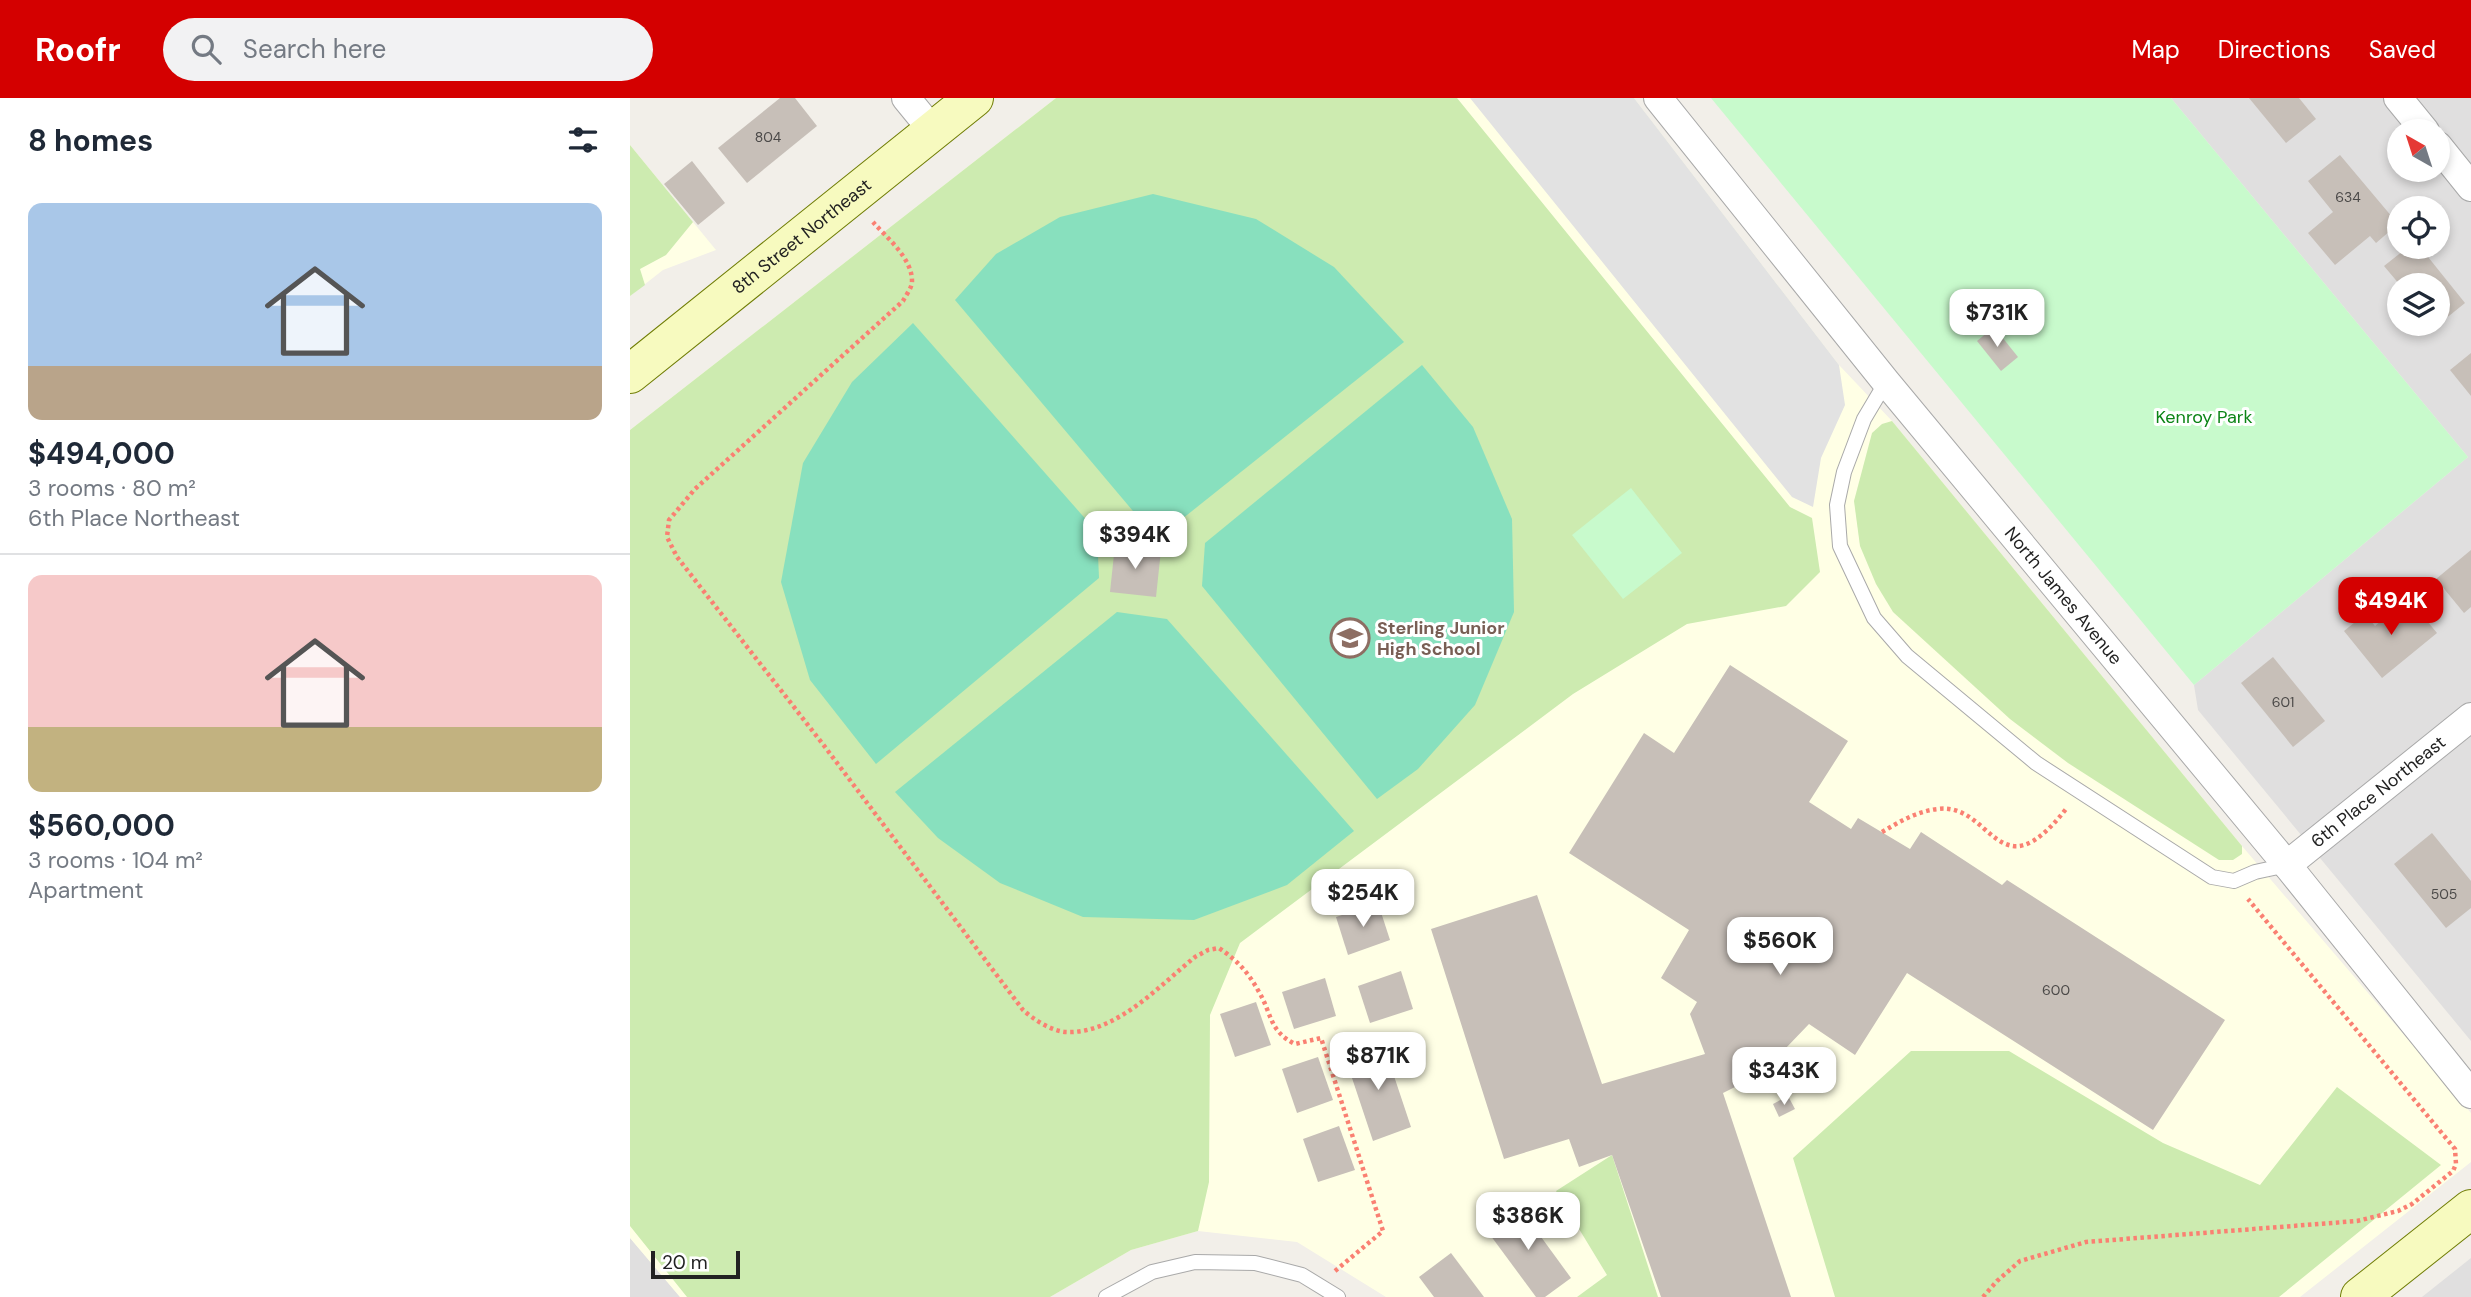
<!DOCTYPE html>
<html lang="en">
<head>
<meta charset="utf-8">
<style>
	:root { --surface:#fff; --page:#f2f2f3; --text:#1f2937; --muted:#747a83; --line:#e0e1e3; --accent:#d40000 }
	body { margin:0; font-family:"DM Sans",sans-serif; background:var(--page); color:var(--text); height:100vh; display:flex; flex-direction:column; font-size:26px; white-space:nowrap }
	* { box-sizing:border-box; margin:0 }
	p { font-size:23px; color:var(--muted) }
	.icon { flex:none; width:38px; height:38px; fill:none; stroke:currentColor; stroke-width:2; stroke-linecap:round; stroke-linejoin:round }
	.map { position:relative; flex:1; overflow:hidden }
	.side { display:flex; flex-direction:column; background:var(--surface); width:630px }
	.side>* { flex:none }
	.needle { width:46px; rotate:321deg }
	.buttons { position:absolute; left:1757px; top:21px; display:grid; gap:14px }
	.buttons a { display:grid; place-items:center; width:63px; height:63px; border-radius:50%; background:var(--surface); box-shadow:0 4px 10px #0003; font-size:35px }
	.scale { position:absolute; left:21px; bottom:18px; width:89px; box-sizing:border-box; padding-left:7px; border:4px solid #222; border-top:0; font-size:19px; line-height:24px; white-space:nowrap; color:#222; -webkit-text-stroke:5px #fff; paint-order:stroke }
	.price { position:absolute; translate:-50% -60px; padding:0 16px; border-radius:14px; background:#fff; color:#222; font-size:23px; line-height:46px; filter:drop-shadow(0 2px 4px #0008) }
	.price::after { content:''; position:absolute; left:50%; top:42px; width:21px; height:16px; margin-left:-10px; background:inherit; clip-path:polygon(0 0,100% 0,50% 100%) }
	.price.current { background:var(--accent); color:#fff }
	ul { padding:0; list-style:none }
	li { display:grid; align-content:center; gap:14px; height:371px; padding:0 28px }
	li+li { border-top:2px solid var(--line) }
	li span { display:grid; place-items:center; height:217px; border-radius:14px; color:#555 }
	li>.icon { margin-inline-start:auto }
	span .icon { width:126px; height:126px; fill:#fffc; stroke-width:1 }
	li b { font-size:30px }
	h2 { display:flex; justify-content:space-between; align-items:center; height:84px; padding:0 28px; font-size:30px }
	header { display:flex; align-items:center; gap:42px; box-sizing:border-box; height:98px; padding:0 35px; background:var(--accent); color:#fff }
	header strong { font-size:33px }
	nav { display:flex; gap:38px; margin-inline-start:auto; font-size:24px }
	.search { width:490px; height:63px; background:var(--page); display:flex; align-items:center; gap:18px; box-sizing:border-box; padding:0 24px; border-radius:38px; color:var(--muted); font-size:26px }
	main { display:flex; flex:1; min-height:0 }
	.map>svg:first-child { display:block }
	.residential { fill:#e0dfdf; fill-rule:evenodd }
	.education { fill:#ffffe5 }
	.grass { fill:#cdebb0 }
	.park { fill:#c8facc }
	.pitch { fill:#88e0be }
	.parking { fill:#e2e2e2 }
	.building { fill:#c7bfb8 }
	.lines { fill:none; stroke-linecap:round; stroke-linejoin:round }
	.lane-casing { stroke:#a9a9a9; stroke-width:16 }
	.street-casing { stroke:#a9a9a9; stroke-width:30 }
	.secondary-casing { stroke:#707d05; stroke-width:40 }
	.path { stroke:#fa8072; stroke-width:4.5; stroke-dasharray:3.5 3.5; stroke-linecap:butt }
	.lane { stroke:#fff; stroke-width:14 }
	.street { stroke:#fff; stroke-width:28 }
	.secondary { stroke:#f7fabf; stroke-width:38 }
	.labels { text-anchor:middle; dominant-baseline:central; stroke-width:6; stroke-linejoin:round; paint-order:stroke }
	.number-label { font-size:14px; fill:#4b4948 }
	.street-label { font-size:18px; fill:#222; stroke:#fff }
	.park-label { font-size:18px; fill:#0c8416; stroke:#fff }
	.education-label { font-size:18px; font-weight:bold; fill:#785e54; stroke:#fff; text-anchor:start }
</style>
</head>
<body>
<header>
<strong>Roofr</strong>
<div class="search"><svg class="icon" aria-label="search" viewBox="0 0 24 24"><circle cx="10" cy="10" r="6"/><path d="M15 15l6 6"/></svg>Search here</div>
<nav><a>Map</a><a>Directions</a><a>Saved</a></nav>
</header>
<main>
<section class="side">
<h2>8 homes<svg class="icon" aria-label="filters" viewBox="0 0 24 24"><path d="M4 7h16M4 17h16"/><circle cx="9" cy="7" r="2"/><circle cx="15" cy="17" r="2"/></svg></h2>
<ul>
<li><span style="background:linear-gradient(#a9c7e8 75%,#b9a48a 0)"><svg class="icon" aria-label="home" viewBox="0 0 24 24"><path d="M3 11l9-7 9 7M6 9v11h12V9"/></svg></span><div><b>$494,000</b><p>3 rooms · 80 m²</p><p>6th Place Northeast</p></div></li>
<li><span style="background:linear-gradient(#f6c9c9 70%,#c2b280 0)"><svg class="icon" aria-label="home" viewBox="0 0 24 24"><path d="M3 11l9-7 9 7M6 9v11h12V9"/></svg></span><div><b>$560,000</b><p>3 rooms · 104 m²</p><p>Apartment</p></div></li>
</ul>
</section>
<div class="map">
<svg width="1841" height="1199" viewBox="0 0 1841 1199">
	<rect width="100%" height="100%" fill="#f2efe9"/>
	<g class="residential">
		<path d="M 1541,0 L 1841,0 L 1841,943 L 1568,612 L 1564,587 L 1838,359 ZM 1769,33 L 1808,33 L 1808,72 L 1769,72 ZM 1769,110 L 1808,110 L 1808,149 L 1769,149 ZM 1769,187 L 1808,187 L 1808,226 L 1769,226 Z"/>
		<polygon points="0,1140 50,1199 0,1199"/>
		<polygon points="1841,1160 1841,1199 1792,1199"/>
	</g>
	<g class="education">
		<polygon points="426,0 1004,0 1209,267 1262,323 1612,748 1841,1015 1841,1064 1670,1199 756,1199 667,1144 568,1133 501,1152 420,1199 50,1199 0,1140 0,332"/>
		<polygon points="0,47 86,152 33,172 0,198"/>
	</g>
	<g class="grass">
		<polygon points="426,0 827,0 1160,409 1182,420 1190,474 1156,508 1057,526 943,596 610,845 580,917 579,1084 568,1133 501,1152 420,1199 57,1199 0,1128 0,332"/>
		<polygon points="0,47 63,124 36,157 10,171 15,187 0,198"/>
		<polygon points="1262,323 1612,748 1612,756 1603,762 1589,762 1438,665 1380,621 1263,514 1246,486 1230,448 1224,403 1242,335 1252,326"/>
		<polygon points="1281,953 1379,953 1533,1045 1630,1087 1707,989 1811,1067 1649,1199 1205,1199 1163,1060"/>
		<polygon points="982,1057 1028,1199 947,1199 977,1177 926,1093"/>
	</g>
	<g class="park">
		<polygon points="1081,0 1541,0 1838,359 1564,587"/>
		<polygon points="1001,390 1052,455 993,501 942,437"/>
	</g>
	<g class="pitch">
		<polygon points="523,96 626,121 704,169 774,244 547,425 508,419 325,202 366,156 430,119"/>
		<polygon points="283,225 467,434 469,480 246,666 180,582 151,484 173,365 222,284"/>
		<polygon points="792,267 843,329 882,421 884,514 845,607 788,671 747,701 572,488 575,445"/>
		<polygon points="487,514 537,521 724,733 657,787 564,822 453,819 370,785 308,740 265,694"/>
	</g>
	<polygon class="parking" points="840,0 1004,0 1209,267 1215,307 1191,360 1183,409 1162,399"/>
	<g class="building">
		<polygon points="150,0 165,0 187,28 117,85 88,50"/>
		<polygon points="1619,0 1669,0 1686,21 1656,45"/>
		<polygon points="1710,57 1768,126 1746,145 1740,138 1705,167 1678,135 1703,114 1678,83"/>
		<polygon points="62,63 95,105 68,127 34,86"/>
		<polygon points="1778,149 1790,149 1835,205 1804,230 1801,226 1808,226 1808,187 1770,187 1754,168"/>
		<polygon points="1364,229 1388,259 1371,273 1347,243"/>
		<polygon points="1841,255 1841,298 1820,272"/>
		<polygon points="485,447 531,452 526,499 480,494"/>
		<polygon points="1841,452 1841,509 1834,515 1806,481"/>
		<polygon points="1778,500 1807,535 1752,580 1714,533 1735,516 1745,528"/>
		<polygon points="1643,559 1695,623 1663,649 1611,585"/>
		<polygon points="1100,567 1218,643 1179,704 1221,731 1228,720 1280,751 1291,734 1372,787 1377,782 1595,922 1523,1032 1277,875 1225,957 1179,926 1131,976 1093,995 1161,1199 1031,1199 982,1057 949,1069 939,1041 874,1061 801,831 907,797 972,986 1075,956 1060,916 1067,904 1031,880 1059,832 939,755 1014,635 1044,655"/>
		<polygon points="1802,735 1841,783 1841,810 1816,830 1764,766"/>
		<polygon points="748,805 760,842 718,857 706,819"/>
		<polygon points="771,873 783,911 740,925 728,888"/>
		<polygon points="695,880 706,918 664,931 652,894"/>
		<polygon points="626,904 641,947 605,959 590,916"/>
		<polygon points="753,945 781,1029 743,1043 715,959"/>
		<polygon points="688,959 703,1002 667,1015 652,971"/>
		<polygon points="1158,998 1165,1011 1149,1019 1143,1006"/>
		<polygon points="709,1028 725,1072 688,1084 673,1041"/>
		<polygon points="887,1106 941,1180 915,1199 906,1199 855,1130"/>
		<polygon points="821,1155 854,1199 804,1199 789,1179"/>
	</g>
	<g class="lines">
		<g class="lane-casing">
			<g id="lane">
				<polyline points="1256,284 1234,321 1214,374 1207,407 1210,448 1244,520 1277,558 1406,665 1582,779 1604,783 1625,774 1657,767"/>
				<polyline points="476,1199 522,1174 565,1164 625,1165 672,1177 708,1199"/>
			</g>
		</g>
		<g class="street-casing">
			<g id="street">
				<polyline points="276,0 303,33"/>
				<path id="s1" d="M 1028,0 L 1256,284 L 1657,767 L 1841,996"/>
				<polyline points="1768,0 1795,33"/>
				<polyline points="1808,48 1841,89"/>
				<path id="s2" d="M 1657,767 L 1841,619"/>
			</g>
		</g>
		<g class="secondary-casing">
			<g id="secondary">
				<path id="s3" d="M 0,276 L 344,0"/>
				<polyline points="1730,1199 1841,1111"/>
			</g>
		</g>
		<g class="path">
			<path d="M 243,124 C 257,140 282,160 282,183 C 282,190 276,197 273,203 L 65,391 L 39,422 L 37,439 L 47,459 L 192,645 L 393,912 C 403,921 421,933 436,934 C 486,936 529,888 565,859 L 578,852 L 589,850 C 608,863 618,874 629,894 C 642,916 639,933 665,946 L 691,940 L 753,1133 L 705,1173"/>
			<path d="M 1252,734 C 1269,724 1287,713 1308,711 C 1362,704 1368,798 1436,711"/>
			<polyline points="1353,1199 1367,1183 1390,1163 1456,1144 1727,1123 1768,1113 1782,1106 1823,1073 1826,1066 1825,1051 1618,801"/>
		</g>
		<use href="#lane" class="lane"/>
		<use href="#street" class="street"/>
		<use href="#secondary" class="secondary"/>
	</g>
	<defs>
		<g id="school-ring" transform="scale(2.0125)"><circle r="9.5" fill="#fff" stroke="#8d6e63" stroke-width="1.5"/><path d="M0-5L7-2L0 1L-7-2ZM-4 1L0 2.5L4 1V4Q0 6-4 4Z" fill="#8d6e63"/></g>
	</defs>
	<g fill-rule="evenodd">
		<use href="#school-ring" x="720" y="540"/>
	</g>
	<g class="labels">
		<g class="number-label">
			<text x="138" y="39">804</text>
			<text x="1718" y="99">634</text>
			<text x="1653" y="604">601</text>
			<text x="1814" y="796">505</text>
			<text x="1426" y="892">600</text>
		</g>
		<g class="street-label">
			<text stroke="none"><textPath href="#s3" startOffset="220">8th Street Northeast</textPath></text>
			<text stroke="none"><textPath href="#s1" startOffset="642">North James Avenue</textPath></text>
			<text stroke="none"><textPath href="#s2" startOffset="117">6th Place Northeast</textPath></text>
		</g>
		<g class="park-label">
			<text x="1574" y="319">Kenroy Park</text>
		</g>
		<g class="education-label">
			<text x="747" y="530">Sterling Junior<tspan x="747" dy="21">High School</tspan></text>
		</g>
	</g>
</svg>
<div class="buttons">
<a><svg class="needle" viewBox="-14 -14 28 28"><path d="M0-13l5 13h-10z" fill="#e53935"/><path d="M0 13l5-13h-10z" fill="#747a83"/></svg></a>
<a><svg class="icon" aria-label="locate" viewBox="0 0 24 24"><circle cx="12" cy="12" r="6"/><path d="M12 2v4M12 18v4M2 12h4M18 12h4"/></svg></a>
<a><svg class="icon" aria-label="layers" viewBox="0 0 24 24"><path d="M12 4l9 5-9 5-9-5zM3 14l9 5 9-5"/></svg></a>
</div>
<div class="scale">20 m</div>
<b class="price" style="left:1367px;top:251px">$731K</b>
<b class="price" style="left:505px;top:473px">$394K</b>
<b class="price current" style="left:1761px;top:539px">$494K</b>
<b class="price" style="left:733px;top:831px">$254K</b>
<b class="price" style="left:1150px;top:879px">$560K</b>
<b class="price" style="left:748px;top:994px">$871K</b>
<b class="price" style="left:1154px;top:1009px">$343K</b>
<b class="price" style="left:898px;top:1154px">$386K</b>
</div>
</main>
</body>
</html>
